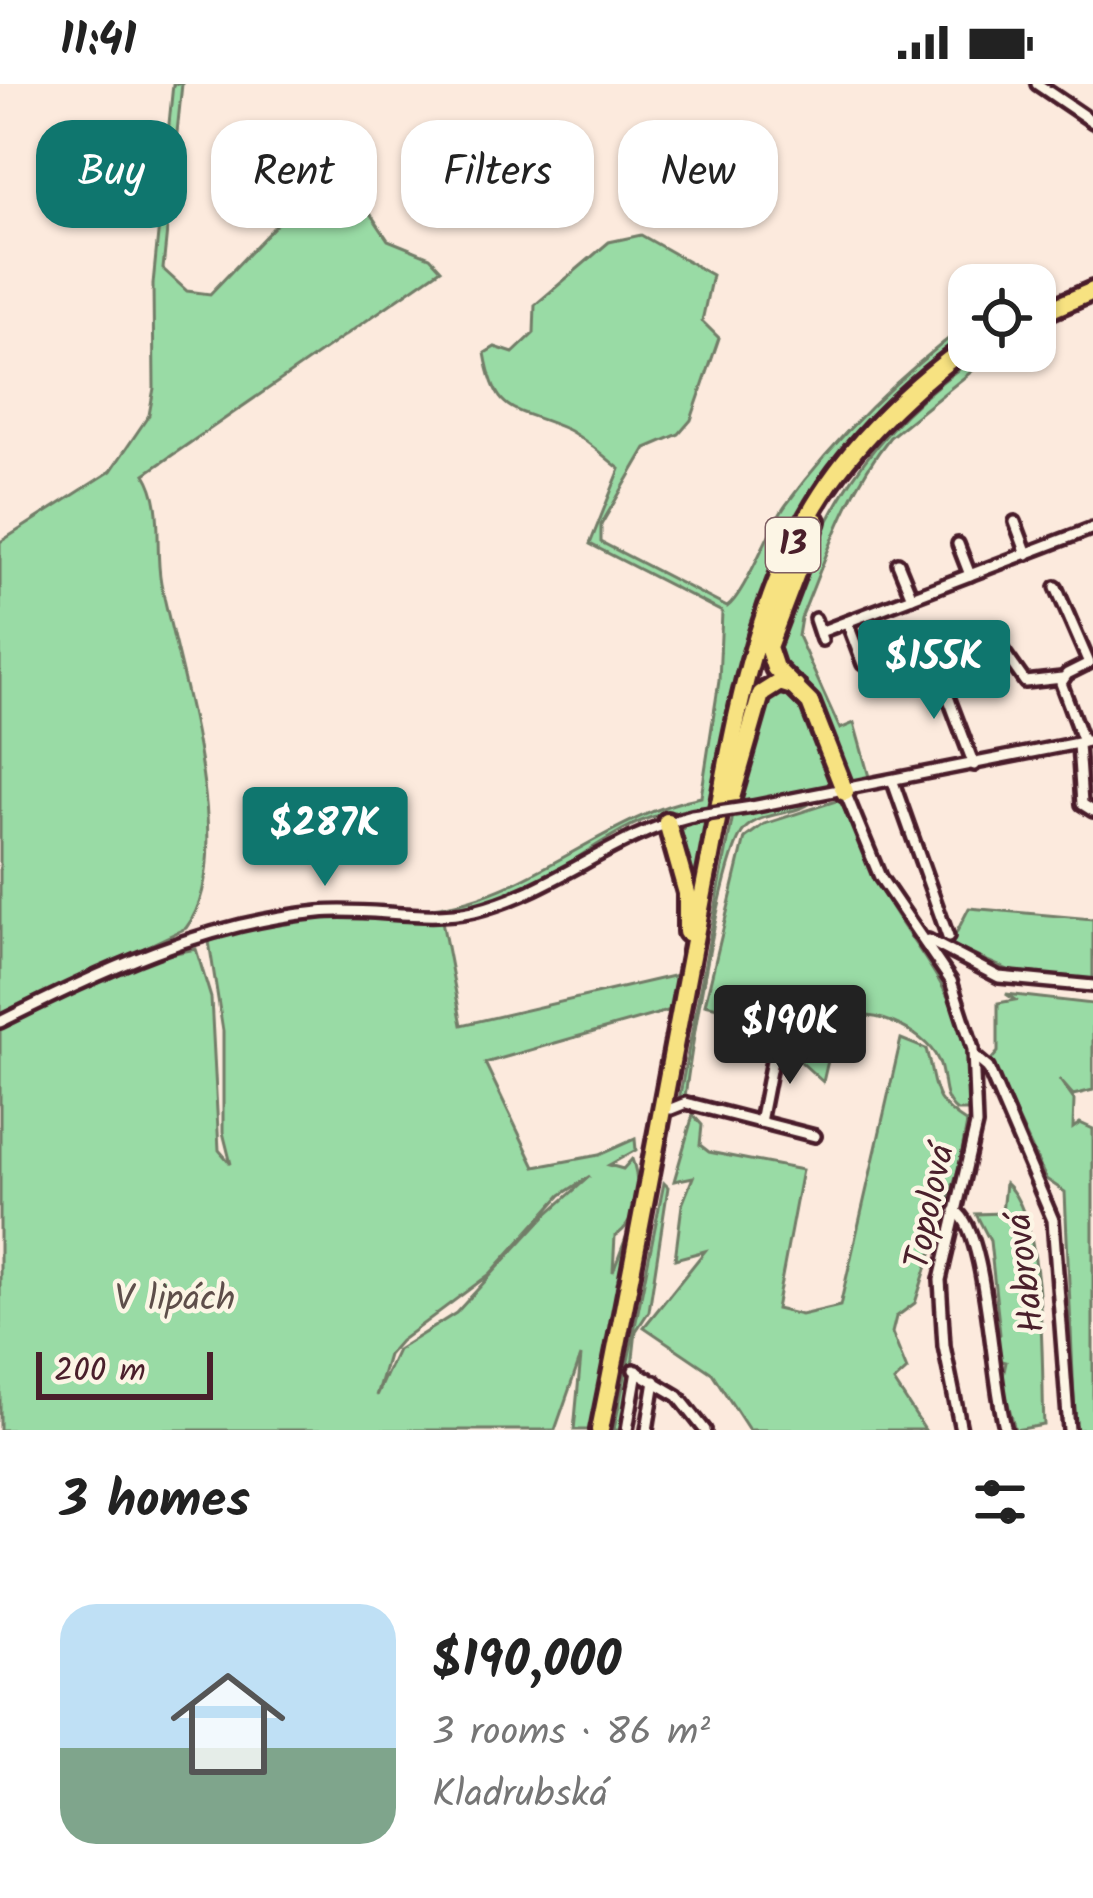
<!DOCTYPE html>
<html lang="en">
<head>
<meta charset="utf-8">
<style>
	:root { --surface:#fff; --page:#f2f2f2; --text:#222; --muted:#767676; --line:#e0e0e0; --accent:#0f766e }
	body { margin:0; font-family:Kalam,sans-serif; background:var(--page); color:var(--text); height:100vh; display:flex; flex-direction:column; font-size:45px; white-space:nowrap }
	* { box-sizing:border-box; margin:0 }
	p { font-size:39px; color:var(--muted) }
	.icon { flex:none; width:66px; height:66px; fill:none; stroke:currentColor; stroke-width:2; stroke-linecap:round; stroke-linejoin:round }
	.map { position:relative; height:1346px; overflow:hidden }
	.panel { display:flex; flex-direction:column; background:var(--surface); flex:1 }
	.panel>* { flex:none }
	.banner { position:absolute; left:36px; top:36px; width:1023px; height:108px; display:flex; gap:24px }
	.fabs { position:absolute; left:948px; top:180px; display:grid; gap:24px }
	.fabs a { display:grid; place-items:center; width:108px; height:108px; border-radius:24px; background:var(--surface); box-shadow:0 3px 9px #0004; font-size:60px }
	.scale { position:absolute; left:36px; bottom:30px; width:177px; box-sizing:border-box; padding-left:12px; border:6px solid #4a1f2b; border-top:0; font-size:33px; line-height:42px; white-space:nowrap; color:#4a1f2b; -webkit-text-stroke:9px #fcf5e5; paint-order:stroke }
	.price { position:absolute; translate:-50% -102px; padding:0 27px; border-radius:12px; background:var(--accent); color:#fff; font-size:39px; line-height:78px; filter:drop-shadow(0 3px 6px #0008) }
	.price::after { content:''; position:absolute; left:50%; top:72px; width:36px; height:27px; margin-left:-18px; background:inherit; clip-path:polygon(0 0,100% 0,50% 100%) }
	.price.active { background:#222; color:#fff }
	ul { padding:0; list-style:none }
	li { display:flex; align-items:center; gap:36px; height:300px; padding:0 60px }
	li+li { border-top:3px solid var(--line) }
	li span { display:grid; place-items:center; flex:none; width:336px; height:240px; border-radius:36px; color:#555 }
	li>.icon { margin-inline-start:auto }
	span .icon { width:144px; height:144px; fill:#fffc; stroke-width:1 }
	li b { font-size:51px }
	h2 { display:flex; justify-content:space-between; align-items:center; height:144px; padding:0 60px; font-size:51px }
	.chip { padding:0 42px; border-radius:36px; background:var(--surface); box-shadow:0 3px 9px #0004; font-size:42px; line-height:108px }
	.chip.active { background:var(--accent); color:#fff }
	.status { display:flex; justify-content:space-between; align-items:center; height:84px; padding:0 60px; background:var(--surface); direction:ltr }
	.status svg { height:33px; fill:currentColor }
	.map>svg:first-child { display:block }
	.green { fill:#99dba5; stroke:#727d68; stroke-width:3; fill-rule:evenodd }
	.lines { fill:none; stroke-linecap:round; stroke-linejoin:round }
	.minor-casing { stroke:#4a1f2b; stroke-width:18 }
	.highway-casing { stroke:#4a1f2b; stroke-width:26 }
	.minor { stroke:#fcf5e5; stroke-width:9 }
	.highway { stroke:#f7e281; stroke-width:16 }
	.minor-bridge-casing { stroke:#4a1f2b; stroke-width:18; stroke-linecap:butt }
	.minor-bridge { stroke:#fcf5e5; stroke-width:9 }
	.labels { text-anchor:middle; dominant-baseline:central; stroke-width:9; stroke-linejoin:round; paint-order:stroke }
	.shield { fill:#fcf5e5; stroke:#7f5f63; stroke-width:3 }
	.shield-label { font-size:33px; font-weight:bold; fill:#4a1f2b }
	.street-label { font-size:36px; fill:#4a1f2b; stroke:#fcf5e5 }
	.park-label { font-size:36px; fill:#5e4e4a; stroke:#fcf5e5 }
</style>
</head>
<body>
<div class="status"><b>11:41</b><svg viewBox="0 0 49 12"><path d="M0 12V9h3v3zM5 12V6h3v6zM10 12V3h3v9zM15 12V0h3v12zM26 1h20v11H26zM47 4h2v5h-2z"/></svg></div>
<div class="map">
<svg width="1093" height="1346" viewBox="0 0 1093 1346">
	<rect width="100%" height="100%" fill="#fceadd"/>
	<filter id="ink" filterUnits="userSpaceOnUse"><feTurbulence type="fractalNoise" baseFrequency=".00833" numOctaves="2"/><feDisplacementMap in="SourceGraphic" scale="24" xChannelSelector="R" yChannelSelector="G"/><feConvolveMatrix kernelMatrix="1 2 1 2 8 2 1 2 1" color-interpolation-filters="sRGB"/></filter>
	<g filter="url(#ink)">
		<g class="green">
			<path d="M 173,0 L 182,0 L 163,185 L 187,207 L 210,210 L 317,98 L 339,83 L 388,156 L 430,173 L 441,185 L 145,390 C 165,422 154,463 161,499 C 177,581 241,772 186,844 L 0,932 L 0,458 L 111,387 L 149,331 L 154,304 L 153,200 Z"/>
			<path d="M 641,151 L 712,191 L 702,237 L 719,254 L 691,336 L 679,350 L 646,364 L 601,441 L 601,458 L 727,523 C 745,511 768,445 786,421 C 835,353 902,289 969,239 L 969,253 C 877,322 789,422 754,534 C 735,595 726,660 713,723 C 692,726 669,727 649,734 C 576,761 506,846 420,825 C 525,819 601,732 701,713 L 719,597 L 722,528 L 590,460 L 620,385 C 603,372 585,354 566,345 C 514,322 496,334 485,269 L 495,263 L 513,269 L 534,249 L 535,221 L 609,158 Z"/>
			<path d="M 984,267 L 997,267 L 890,353 C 847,407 827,471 801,534 L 798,552 L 840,645 L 854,639 L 871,700 L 851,700 L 808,603 L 782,584 L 773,561 C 827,427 859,352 984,267 Z"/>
			<polygon points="774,601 802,616 833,701 827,707 735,720 759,619"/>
			<path d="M 839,716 C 854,739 860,768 873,792 C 924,887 970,906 971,1027 L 957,1027 C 939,1012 947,995 938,976 C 926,947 860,915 836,942 L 823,998 L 778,957 L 722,942 L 727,925 L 705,920 L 745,754 L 764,740 Z"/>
			<path d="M 812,718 C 794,732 760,727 744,746 C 721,774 691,968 685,1013 L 679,1016 L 733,731 Z"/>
			<polygon points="712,734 694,830 677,752 688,738"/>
			<polygon points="969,824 1093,835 1093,896 1015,889 950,861"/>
			<path d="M 320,830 L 442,837 L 462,941 L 677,891 L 671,926 L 485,979 L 535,1083 L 599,1071 L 635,1055 L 636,1066 L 609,1081 L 623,1085 L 632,1075 C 640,1095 640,1138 615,1152 L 613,1188 L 627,1151 L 591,1346 L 574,1346 L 581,1272 L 555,1346 L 0,1346 L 0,942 L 154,873 L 196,865 L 211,914 L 219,1066 L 231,1080 L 223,1048 L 223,947 L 208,851 ZM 590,1092 L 544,1133 L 456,1229 L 397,1266 L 376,1312 L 388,1271 L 400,1257 L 490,1190 L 561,1111 Z"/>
			<polygon points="1006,910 1093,920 1093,1006 1073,1011 1059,995 1074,1016 1073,1044 1080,1039 1093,1045 1093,1346 1077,1346 1075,1337 1065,1108 1046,1095 991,976 998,968 998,919 1015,916"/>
			<path d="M 901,955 L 926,965 C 937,1005 929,1015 967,1039 L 959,1083 L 915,1219 L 896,1233 L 892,1249 L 907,1286 L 894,1298 L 925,1346 L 749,1346 L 712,1289 L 644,1243 L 705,1167 L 675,1175 L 682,1121 L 693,1093 L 674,1097 L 693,1031 L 702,1041 L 700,1061 L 709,1068 L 802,1086 L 776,1225 L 801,1231 L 840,1222 Z"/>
			<polygon points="664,1099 668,1103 649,1227 636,1247 625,1346 614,1346"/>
			<path d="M 1005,1099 C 1048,1136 1041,1290 1044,1341 L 1015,1346 L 1002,1297 L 1006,1278 L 999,1276 L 995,1254 L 1000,1250 L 990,1157 L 976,1130 L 1002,1129 Z"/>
		</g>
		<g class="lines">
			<g class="minor-casing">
				<g id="minor">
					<polyline points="1037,0 1093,38"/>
					<polyline points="1015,438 1027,470"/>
					<polyline points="958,460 970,491"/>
					<polyline points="898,479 912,513"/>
					<polyline points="1056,503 1089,579 1067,590 1061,599 1083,658"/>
					<polyline points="815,535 822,556"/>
					<polyline points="847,538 863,580"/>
					<polyline points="820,548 1093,444"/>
					<polyline points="936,581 974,681"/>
					<polyline points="906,592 999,561 1025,598 1062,594"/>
					<polyline points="1078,660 1082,720 1093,727"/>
					<polyline points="893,698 948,853"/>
					<polyline points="845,708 880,793 951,897 973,965 976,1041 940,1196 944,1262 961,1346"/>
					<polyline points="752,723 1093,656"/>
					<polyline points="928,856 999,893 1093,902"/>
					<path d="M 0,938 C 103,887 203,839 319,828 C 370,823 425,838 474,827 C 552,808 614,751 692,732"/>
					<polyline points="975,973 988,984 1053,1136 1069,1346"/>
					<polyline points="671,1025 686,1019 815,1052"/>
					<polyline points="760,1038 775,961"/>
					<path d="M 955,1127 C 988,1144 991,1301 1006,1346"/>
					<polyline points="634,1286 678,1312 705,1346"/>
					<polyline points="627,1346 637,1287"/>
					<polyline points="647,1346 655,1297"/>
				</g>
			</g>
			<g class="highway-casing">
				<g id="highway">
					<polyline points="1035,232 1093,207"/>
					<polyline points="816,437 768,563 775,584 810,619 845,708"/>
					<polyline points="731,714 761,610 780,598 796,603"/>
					<polyline points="667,738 687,809 687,848"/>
					<path d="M 600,1346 C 637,1164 670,981 705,799 C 730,674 744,546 808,433 C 847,363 905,308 969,261"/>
				</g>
			</g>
			<use href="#minor" class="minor"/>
			<use href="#highway" class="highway"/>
			<g class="minor-bridge-casing">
				<polyline id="minor-bridge" points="692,732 752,723"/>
			</g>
			<use href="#minor-bridge" class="minor-bridge"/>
		</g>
	</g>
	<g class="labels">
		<rect class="shield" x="766" y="434" width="54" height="54" rx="9"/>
		<g class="shield-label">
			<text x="793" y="461">13</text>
		</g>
		<g class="street-label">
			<text transform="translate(931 1123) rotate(-78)">Topolová</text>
			<text transform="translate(1027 1189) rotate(-97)">Habrová</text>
		</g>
		<g class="park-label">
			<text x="175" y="1216">V lipách</text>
		</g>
	</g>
</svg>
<div class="fabs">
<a><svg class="icon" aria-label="locate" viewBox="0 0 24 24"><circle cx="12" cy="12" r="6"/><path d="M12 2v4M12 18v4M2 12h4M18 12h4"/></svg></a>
</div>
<div class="scale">200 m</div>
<b class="price" style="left:934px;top:638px">$155K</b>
<b class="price" style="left:325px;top:805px">$287K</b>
<b class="price active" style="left:790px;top:1003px">$190K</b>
<div class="banner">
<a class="chip active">Buy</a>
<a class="chip">Rent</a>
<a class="chip">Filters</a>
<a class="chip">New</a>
</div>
</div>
<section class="panel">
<h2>3 homes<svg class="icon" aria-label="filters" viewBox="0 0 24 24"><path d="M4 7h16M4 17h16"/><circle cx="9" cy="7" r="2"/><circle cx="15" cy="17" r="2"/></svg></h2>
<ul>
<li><span style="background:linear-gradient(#bfe0f5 60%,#7fa58c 0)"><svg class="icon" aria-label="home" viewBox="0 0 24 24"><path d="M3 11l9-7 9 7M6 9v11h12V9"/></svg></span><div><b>$190,000</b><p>3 rooms · 86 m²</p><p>Kladrubská</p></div></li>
</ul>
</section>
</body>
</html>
